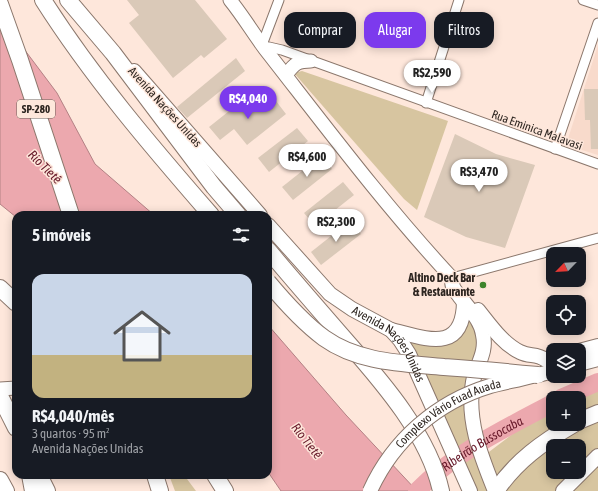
<!DOCTYPE html>
<html lang="pt">
<head>
<meta charset="utf-8">
<style>
	:root { --surface:#171b24; --page:#20242c; --text:#f1f3f6; --muted:#9ea1a6; --line:#363941; --accent:#7c3aed }
	body { margin:0; font-family:"Asap Condensed",sans-serif; background:var(--page); color:var(--text); height:100vh; display:flex; flex-direction:column; font-size:15px; white-space:nowrap }
	* { box-sizing:border-box; margin:0 }
	p { font-size:13px; color:var(--muted) }
	.icon { flex:none; width:22px; height:22px; fill:none; stroke:currentColor; stroke-width:2; stroke-linecap:round; stroke-linejoin:round }
	.map { position:relative; flex:1; overflow:hidden }
	.drawer { position:absolute; left:12px; top:211px; width:260px; height:268px; display:flex; flex-direction:column; background:var(--surface); border-radius:12px; box-shadow:0 2px 10px #0003 }
	.drawer>* { flex:none }
	.top-card { position:absolute; left:284px; top:12px; width:254px; height:36px; display:flex; gap:8px }
	.needle { width:26px; rotate:245deg }
	.tools { position:absolute; left:546px; top:247px; display:grid; gap:8px }
	.tools a { display:grid; place-items:center; width:40px; height:40px; border-radius:8px; background:var(--surface); box-shadow:0 2px 10px #0003; font-size:20px }
	.price { position:absolute; translate:-50% -34px; padding:0 9px; border-radius:14px; background:#fff; color:#222; font-size:13px; line-height:26px; filter:drop-shadow(0 1px 2px #0008) }
	.price::after { content:''; position:absolute; left:50%; top:24px; width:12px; height:9px; margin-left:-6px; background:inherit; clip-path:polygon(0 0,100% 0,50% 100%) }
	.price.selected { background:var(--accent); color:#fff }
	ul { padding:0; list-style:none }
	li { display:grid; align-content:center; gap:8px; height:212px; padding:0 20px }
	li+li { border-top:1px solid var(--line) }
	li span { display:grid; place-items:center; height:124px; border-radius:12px; color:#555 }
	li>.icon { margin-inline-start:auto }
	span .icon { width:72px; height:72px; fill:#fffc; stroke-width:1 }
	li b { font-size:17px }
	h2 { display:flex; justify-content:space-between; align-items:center; height:48px; padding:0 20px; font-size:17px }
	.tag { padding:0 14px; border-radius:12px; background:var(--surface); box-shadow:0 2px 10px #0003; font-size:14px; line-height:36px }
	.tag.selected { background:var(--accent); color:#fff }
	.map>svg:first-child { display:block }
	.built { fill:#f8dacb }
	.green { fill:#d7c5a0; fill-rule:evenodd }
	.water { fill:#eca8ae; stroke:#b38184 }
	.lines { fill:none; stroke-linecap:round; stroke-linejoin:round }
	.river { stroke:#eca8ae; stroke-width:18 }
	.building { fill:#dac9b8 }
	.street-casing { stroke:#8b776c; stroke-width:11 }
	.secondary-casing { stroke:#8b776c; stroke-width:15 }
	.primary-casing { stroke:#8b776c; stroke-width:16 }
	.highway-casing { stroke:#8b776c; stroke-width:18 }
	.street { stroke:#fff; stroke-width:9 }
	.secondary { stroke:#fff; stroke-width:13 }
	.primary { stroke:#fff; stroke-width:14 }
	.highway { stroke:#fff; stroke-width:16 }
	.primary-bridge-casing { stroke:#8b776c; stroke-width:16; stroke-linecap:butt }
	.highway-bridge-casing { stroke:#8b776c; stroke-width:18; stroke-linecap:butt }
	.primary-bridge { stroke:#fff; stroke-width:14 }
	.highway-bridge { stroke:#fff; stroke-width:16 }
	.poi-dot { fill:#3d842b; stroke:#fee7db; stroke-width:1.5 }
	.labels { text-anchor:middle; dominant-baseline:central; stroke-width:3; stroke-linejoin:round; paint-order:stroke }
	.shield { fill:#fee7db; stroke:#6c6059; stroke-width:1 }
	.shield-label { font-size:11px; font-weight:bold; fill:#2e2621 }
	.street-label { font-size:12px; fill:#2e2621; stroke:#fee7db }
	.poi-label { font-size:12px; font-weight:bold; fill:#2e2621; stroke:#fee7db; text-anchor:end }
	.water-label { font-size:13px; font-style:italic; fill:#661829; stroke:#fee7db }
</style>
</head>
<body>
<div class="map">
<svg width="598" height="491" viewBox="0 0 598 491">
	<rect width="100%" height="100%" fill="#fee7db"/>
	<polygon class="built" points="598,45 598,155 566,145"/>
	<g class="green">
		<polygon points="302,71 448,121 417,210 404,199 294,73"/>
		<path d="M 464,314 L 483,334 L 473,380 L 481,458 L 535,417 L 553,408 L 553,424 L 579,424 L 579,398 L 576,398 L 598,388 L 598,491 L 470,491 L 400,340 L 439,340 ZM 553,446 L 579,446 L 579,472 L 553,472 Z"/>
		<polygon points="169,475 184,475 196,491 175,491"/>
	</g>
	<g class="water">
		<polygon points="0,17 57,93 95,164 154,215 16,215 16,217 0,204"/>
		<polygon points="268,325 346,415 417,491 281,491 268,472"/>
	</g>
	<g class="lines">
		<g class="river">
			<polyline points="561,398 598,382"/>
			<path id="s1" d="M 417,491 C 455,452 506,428 553,403"/>
		</g>
	</g>
	<g class="building">
		<polygon points="127,0 195,0 227,39 204,58 201,55 173,78 129,23 139,15"/>
		<polygon points="236,58 245,71 187,118 177,107"/>
		<polygon points="584,89 598,89 598,149 591,149 590,120 585,120"/>
		<polygon points="248,96 261,112 276,101 286,114 247,145 234,129 220,140 209,127"/>
		<polygon points="297,128 308,141 269,172 258,158"/>
		<polygon points="455,134 496,154 535,165 505,248 466,237 424,217"/>
		<polygon points="321,156 332,169 293,200 282,187"/>
		<polygon points="343,182 354,195 315,226 304,213"/>
		<polygon points="350,221 361,234 321,265 311,252"/>
	</g>
	<g class="lines">
		<g class="street-casing">
			<g id="street">
				<polyline points="583,0 598,5"/>
				<polyline points="262,45 279,0"/>
				<polyline points="265,48 269,47 282,50 598,164"/>
				<polyline points="426,103 459,0"/>
				<polyline points="555,149 598,23"/>
				<polyline points="452,278 598,238"/>
			</g>
		</g>
		<g class="secondary-casing">
			<g id="secondary">
				<path d="M 230,0 C 243,16 253,33 265,49 C 326,127 385,206 452,278"/>
				<path d="M 286,75 C 294,64 297,61 311,61"/>
				<polyline points="0,389 16,388"/>
			</g>
		</g>
		<g class="primary-casing">
			<g id="primary">
				<polyline points="134,71 260,215"/>
				<path id="s2" d="M 268,225 L 330,294 L 352,309 L 391,330 L 400,340 L 409,354 L 470,491"/>
				<path d="M 452,278 C 452,280 452,284 453,287 C 454,290 458,294 460,297 C 469,309 481,320 483,335 C 487,353 476,365 473,382 C 466,420 481,456 495,491"/>
				<path d="M 478,310 C 490,325 503,344 520,352 C 530,357 536,353 546,360"/>
				<path d="M 391,330 C 425,338 463,355 464,302"/>
				<polyline points="579,351 598,346"/>
				<polyline points="579,364 598,359"/>
				<polyline points="538,375 553,371"/>
				<polyline points="563,491 598,456"/>
			</g>
		</g>
		<g class="highway-casing">
			<g id="highway">
				<path d="M 43,0 C 92,77 151,146 211,215"/>
				<polyline points="68,0 113,53 214,187 238,215"/>
				<polyline points="0,4 20,60 71,215"/>
				<path d="M 268,250 C 294,281 321,312 348,343 C 384,384 429,436 441,491"/>
				<polyline points="0,288 16,303"/>
				<polyline points="0,396 16,428"/>
				<polyline points="579,421 598,413"/>
				<polyline points="30,475 33,491"/>
				<polyline points="39,475 47,491"/>
				<polyline points="155,475 160,491"/>
				<polyline points="215,475 225,491"/>
				<polyline points="0,480 6,491"/>
				<path d="M 496,491 C 516,461 543,442 574,424"/>
			</g>
		</g>
		<use href="#street" class="street"/>
		<use href="#secondary" class="secondary"/>
		<use href="#primary" class="primary"/>
		<use href="#highway" class="highway"/>
		<g class="primary-bridge-casing">
			<g id="primary-bridge">
				<path id="s3" d="M 370,491 C 393,440 437,402 490,386 C 504,382 518,380 532,376"/>
			</g>
		</g>
		<g class="highway-bridge-casing">
			<path id="highway-bridge" d="M 268,282 C 283,300 305,324 324,338 C 359,363 403,363 444,367 C 475,369 507,372 538,375"/>
		</g>
		<use href="#primary-bridge" class="primary-bridge"/>
		<use href="#highway-bridge" class="highway-bridge"/>
	</g>
	<circle class="poi-dot" cx="483" cy="285" r="4"/>
	<g class="labels">
		<rect class="shield" x="17" y="100" width="38" height="18" rx="3"/>
		<g class="shield-label">
			<text x="36" y="109">SP-280</text>
		</g>
		<g class="street-label">
			<text transform="translate(165 107) rotate(48)">Avenida Nações Unidas</text>
			<text transform="translate(537 130) rotate(20)">Rua Eminica Malavasi</text>
			<text stroke="none"><textPath href="#s2" startOffset="172">Avenida Nações Unidas</textPath></text>
			<text stroke="none"><textPath href="#s3" startOffset="114">Complexo Vário Fuad Auada</textPath></text>
		</g>
		<g class="poi-label">
			<text x="475" y="278">Altino Deck Bar<tspan x="475" dy="14">&amp; Restaurante</tspan></text>
		</g>
		<g class="water-label">
			<text transform="translate(45 167) rotate(45)">Rio Tietê</text>
			<text transform="translate(307 441) rotate(52)">Rio Tietê</text>
			<text stroke="none"><textPath href="#s1" startOffset="81">Ribeirão Bussocaba</textPath></text>
		</g>
	</g>
</svg>
<div class="tools">
<a><svg class="needle" viewBox="-14 -14 28 28"><path d="M0-13l5 13h-10z" fill="#e53935"/><path d="M0 13l5-13h-10z" fill="#9ea1a6"/></svg></a>
<a><svg class="icon" aria-label="locate" viewBox="0 0 24 24"><circle cx="12" cy="12" r="6"/><path d="M12 2v4M12 18v4M2 12h4M18 12h4"/></svg></a>
<a><svg class="icon" aria-label="layers" viewBox="0 0 24 24"><path d="M12 4l9 5-9 5-9-5zM3 14l9 5 9-5"/></svg></a>
<a>+</a>
<a>−</a>
</div>
<b class="price" style="left:432px;top:94px">R$2,590</b>
<b class="price selected" style="left:248px;top:120px">R$4,040</b>
<b class="price" style="left:307px;top:178px">R$4,600</b>
<b class="price" style="left:479px;top:193px">R$3,470</b>
<b class="price" style="left:336px;top:243px">R$2,300</b>
<div class="top-card">
<a class="tag">Comprar</a>
<a class="tag selected">Alugar</a>
<a class="tag">Filtros</a>
</div>
<section class="drawer">
<h2>5 imóveis<svg class="icon" aria-label="filters" viewBox="0 0 24 24"><path d="M4 7h16M4 17h16"/><circle cx="9" cy="7" r="2"/><circle cx="15" cy="17" r="2"/></svg></h2>
<ul>
<li><span style="background:linear-gradient(#c9d6e8 65%,#c2b280 0)"><svg class="icon" aria-label="home" viewBox="0 0 24 24"><path d="M3 11l9-7 9 7M6 9v11h12V9"/></svg></span><div><b>R$4,040/mês</b><p>3 quartos · 95 m²</p><p>Avenida Nações Unidas</p></div></li>
</ul>
</section>
</div>
</body>
</html>
